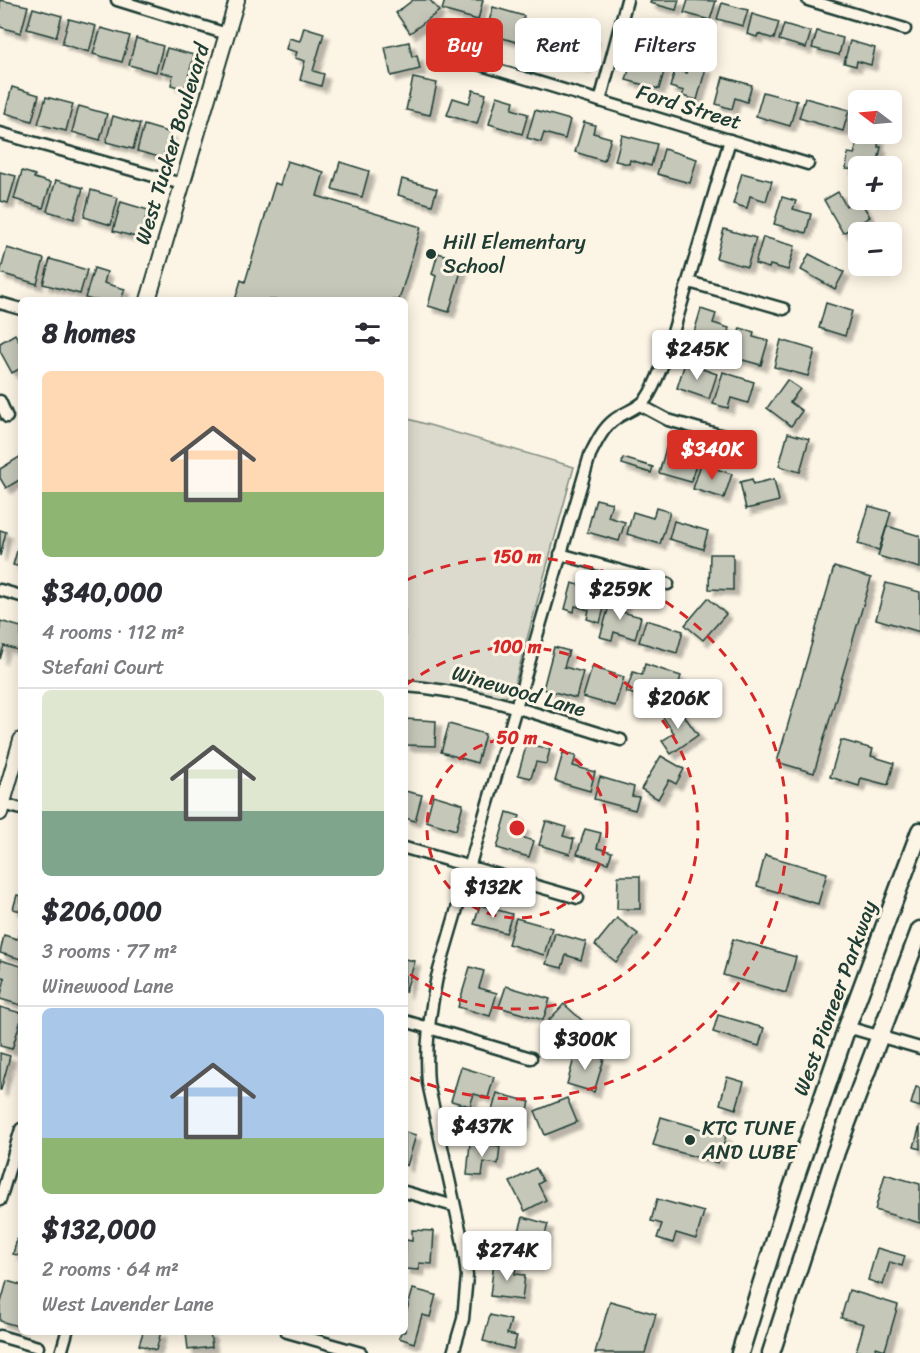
<!DOCTYPE html>
<html lang="en">
<head>
<meta charset="utf-8">
<style>
	:root { --surface:#fff; --page:#f7f7f7; --text:#2b2b33; --muted:#7c7c81; --line:#e1e1e2; --accent:#d93025 }
	body { margin:0; font-family:Sriracha,sans-serif; background:var(--page); color:var(--text); height:100vh; display:flex; flex-direction:column; font-size:22px; white-space:nowrap }
	* { box-sizing:border-box; margin:0 }
	p { font-size:20px; color:var(--muted) }
	.icon { flex:none; width:33px; height:33px; fill:none; stroke:currentColor; stroke-width:2; stroke-linecap:round; stroke-linejoin:round }
	.map { position:relative; flex:1; overflow:hidden }
	.side { position:absolute; left:18px; top:297px; width:390px; height:1038px; display:flex; flex-direction:column; background:var(--surface); border-radius:9px; box-shadow:0 3px 15px #0003 }
	.side>* { flex:none }
	.hud { position:absolute; left:426px; top:18px; width:404px; height:54px; display:flex; gap:12px }
	.needle { width:39px; rotate:286deg }
	.tools { position:absolute; left:848px; top:90px; display:grid; gap:12px }
	.tools a { display:grid; place-items:center; width:54px; height:54px; border-radius:9px; background:var(--surface); box-shadow:0 3px 15px #0003; font-size:30px }
	.price { position:absolute; translate:-50% -51px; padding:0 14px; border-radius:6px; background:#fff; color:#222; font-size:20px; line-height:39px; filter:drop-shadow(0 2px 3px #0008) }
	.price::after { content:''; position:absolute; left:50%; top:36px; width:18px; height:14px; margin-left:-9px; background:inherit; clip-path:polygon(0 0,100% 0,50% 100%) }
	.price.on { background:var(--accent); color:#fff }
	ul { padding:0; list-style:none }
	li { display:grid; align-content:center; gap:12px; height:318px; padding:0 24px }
	li+li { border-top:2px solid var(--line) }
	li span { display:grid; place-items:center; height:186px; border-radius:9px; color:#555 }
	li>.icon { margin-inline-start:auto }
	span .icon { width:108px; height:108px; fill:#fffc; stroke-width:1 }
	li b { font-size:26px }
	h2 { display:flex; justify-content:space-between; align-items:center; height:72px; padding:0 24px; font-size:26px }
	.pill { padding:0 21px; border-radius:9px; background:var(--surface); box-shadow:0 3px 15px #0003; font-size:21px; line-height:54px }
	.pill.on { background:var(--accent); color:#fff }
	.map>svg:first-child { display:block }
	.green { fill:#dcdacc; stroke:#7e8c80; stroke-width:1.5 }
	.building { fill:#c5c7b9; stroke:#1f3d34; stroke-width:1.5; filter:url(#shadow) }
	.lines { fill:none; stroke-linecap:round; stroke-linejoin:round }
	.minor-casing { stroke:#1f3d34; stroke-width:15 }
	.tertiary-casing { stroke:#1f3d34; stroke-width:18 }
	.primary-casing { stroke:#1f3d34; stroke-width:21 }
	.minor { stroke:#fcf5e5; stroke-width:10 }
	.tertiary { stroke:#fcf5e5; stroke-width:14 }
	.primary { stroke:#fcf5e5; stroke-width:16 }
	.ring { fill:none; stroke:#d62828; stroke-width:3; stroke-dasharray:10 8 }
	.poi-dot { fill:#1f3d34; stroke:#fcf5e5; stroke-width:2 }
	.labels { text-anchor:middle; dominant-baseline:central; stroke-width:6; stroke-linejoin:round; paint-order:stroke }
	.street-label { font-size:21px; fill:#1f3d34; stroke:#fcf5e5 }
	.poi-label { font-size:21px; fill:#1f3d34; stroke:#fcf5e5; text-anchor:start }
	.centre { fill:#d62828; stroke:#fcf5e5; stroke-width:3 }
	.ring-label { font-size:18px; text-anchor:middle; font-weight:bold; fill:#d62828; stroke:#fcf5e5; stroke-width:6; stroke-linejoin:round; paint-order:stroke }
</style>
</head>
<body>
<div class="map">
<svg width="920" height="1353" viewBox="0 0 920 1353">
	<defs>
		<filter id="shadow"><feDropShadow dx="5.5" dy="5.5" stdDeviation="1.5" flood-color="#0004"/></filter>
	</defs>
	<rect width="100%" height="100%" fill="#fcf5e5"/>
	<filter id="ink" filterUnits="userSpaceOnUse"><feTurbulence type="fractalNoise" baseFrequency=".0167" numOctaves="2"/><feDisplacementMap in="SourceGraphic" scale="12" xChannelSelector="R" yChannelSelector="G"/><feConvolveMatrix kernelMatrix="1 2 1 2 8 2 1 2 1" color-interpolation-filters="sRGB"/></filter>
	<g filter="url(#ink)">
		<polygon class="green" points="405,418 574,467 513,690 504,698 405,681"/>
		<g class="building">
			<polygon points="0,0 28,6 21,33 0,27"/>
			<polygon points="413,0 430,0 439,11 410,33 396,13"/>
			<polygon points="445,0 483,0 478,20 442,10"/>
			<polygon points="651,0 679,0 676,10 650,3"/>
			<polygon points="688,0 716,1 710,20 684,13"/>
			<polygon points="722,3 748,10 743,26 717,19"/>
			<polygon points="493,7 524,16 516,42 486,33"/>
			<polygon points="33,8 62,16 56,37 27,29"/>
			<polygon points="752,14 779,22 774,39 758,34 757,37 747,34"/>
			<polygon points="69,19 96,26 89,52 62,44"/>
			<polygon points="784,24 811,32 806,48 779,40"/>
			<polygon points="304,27 324,33 313,71 324,74 321,86 300,80 305,61 295,58 297,52 286,49 289,38 300,41"/>
			<polygon points="101,28 130,36 122,62 93,54"/>
			<polygon points="817,31 843,38 839,55 812,48"/>
			<polygon points="582,33 594,37 585,67 537,53 542,38 559,43 561,36 579,42"/>
			<polygon points="136,38 163,46 156,72 129,65"/>
			<polygon points="850,41 875,48 871,65 857,61 856,66 844,63"/>
			<polygon points="409,42 412,57 417,55 420,69 391,76 385,47"/>
			<polygon points="167,48 194,55 185,89 171,85 173,75 160,72"/>
			<polygon points="633,56 666,65 659,89 626,80"/>
			<polygon points="690,63 706,68 697,100 682,96 684,91 670,87 675,70 687,73"/>
			<polygon points="723,77 752,85 747,102 735,98 732,109 716,104"/>
			<polygon points="413,78 437,83 430,115 406,110"/>
			<polygon points="12,87 39,95 32,121 5,113"/>
			<polygon points="473,90 486,94 477,124 447,115 453,98 469,103"/>
			<polygon points="763,92 797,101 790,126 756,116"/>
			<polygon points="497,96 514,101 512,109 528,114 522,134 489,124"/>
			<polygon points="46,97 73,104 66,131 38,124"/>
			<polygon points="805,98 849,110 843,131 799,118"/>
			<polygon points="79,106 107,114 100,140 72,132"/>
			<polygon points="535,110 570,120 565,139 544,133 541,142 527,138"/>
			<polygon points="113,116 140,124 133,149 106,142"/>
			<polygon points="584,122 595,125 593,133 611,138 604,161 575,152"/>
			<polygon points="144,125 171,133 163,158 137,151"/>
			<polygon points="622,135 657,144 651,166 630,160 629,164 615,161"/>
			<polygon points="857,136 879,138 878,147 881,147 877,166 858,166 858,170 846,169 848,153 855,154"/>
			<polygon points="664,149 697,159 690,183 657,174"/>
			<polygon points="287,161 324,172 317,196 421,227 399,300 235,300 241,280 245,282 275,183 280,185"/>
			<polygon points="340,162 369,171 362,197 332,189"/>
			<polygon points="22,171 35,175 34,178 51,183 43,208 14,199"/>
			<polygon points="0,172 16,176 8,203 0,201"/>
			<polygon points="742,173 772,181 766,201 750,196 747,208 733,204"/>
			<polygon points="402,179 437,189 432,205 398,195"/>
			<polygon points="56,180 83,188 74,219 47,211"/>
			<polygon points="91,190 118,198 111,225 84,217"/>
			<polygon points="838,192 846,206 858,198 860,200 870,217 843,233 824,200"/>
			<polygon points="782,197 796,201 793,209 811,214 806,233 774,224"/>
			<polygon points="121,202 148,210 140,238 113,231"/>
			<polygon points="724,229 756,238 747,267 716,258"/>
			<polygon points="763,237 795,246 788,270 770,265 769,268 755,264"/>
			<polygon points="7,248 44,259 37,284 0,273"/>
			<polygon points="438,253 464,261 449,312 428,306 436,276 432,274"/>
			<polygon points="809,254 844,272 835,289 801,270"/>
			<polygon points="50,259 87,270 80,294 43,284"/>
			<polygon points="94,268 107,272 104,283 125,289 121,300 92,300 85,298"/>
			<polygon points="826,303 852,311 845,336 819,328"/>
			<polygon points="701,309 716,314 713,323 729,328 723,349 692,339"/>
			<polygon points="740,328 754,332 753,337 768,341 761,365 732,357"/>
			<polygon points="15,334 21,345 21,368 12,373 0,351 0,343"/>
			<polygon points="781,340 815,350 808,376 774,367"/>
			<polygon points="685,363 717,374 709,399 677,388"/>
			<polygon points="723,372 754,382 748,403 731,398 728,408 713,404"/>
			<polygon points="787,380 800,389 790,402 802,411 791,426 767,408"/>
			<polygon points="788,433 809,439 800,472 779,466"/>
			<polygon points="666,448 698,457 691,482 659,473"/>
			<polygon points="21,456 21,479 6,488 0,478 0,469"/>
			<polygon points="623,458 653,467 651,473 622,464"/>
			<polygon points="701,464 732,474 724,498 693,489"/>
			<polygon points="752,479 753,484 774,479 779,501 746,509 740,482"/>
			<polygon points="596,499 612,503 608,517 625,522 619,541 587,532"/>
			<polygon points="869,506 891,512 879,550 858,544"/>
			<polygon points="656,508 670,512 660,544 627,534 633,512 653,518"/>
			<polygon points="674,521 708,531 703,549 669,539"/>
			<polygon points="887,526 920,536 920,568 878,556"/>
			<polygon points="0,530 6,532 0,556"/>
			<polygon points="19,544 21,544 21,567 13,565"/>
			<polygon points="710,554 733,554 733,590 709,589"/>
			<polygon points="834,567 871,578 814,773 777,762"/>
			<polygon points="572,583 608,593 600,623 587,619 589,610 575,606 574,612 565,609"/>
			<polygon points="886,583 920,592 920,632 876,619"/>
			<polygon points="612,596 626,600 622,612 641,617 635,639 614,632 612,640 600,637"/>
			<polygon points="708,598 726,614 703,640 685,625"/>
			<polygon points="646,620 683,631 677,653 639,642"/>
			<polygon points="0,621 21,627 21,651 4,646 0,659"/>
			<polygon points="554,647 569,651 564,667 583,672 576,698 543,689"/>
			<polygon points="645,664 681,676 672,706 626,692 633,672 642,675"/>
			<polygon points="592,667 624,677 615,706 583,697"/>
			<polygon points="677,706 698,735 671,754 662,741 674,733 662,716"/>
			<polygon points="405,719 436,721 435,746 405,745"/>
			<polygon points="449,724 485,734 477,763 441,752"/>
			<polygon points="841,740 873,749 871,756 894,763 888,785 861,778 859,786 830,777"/>
			<polygon points="527,743 550,750 546,764 536,762 531,778 518,775"/>
			<polygon points="563,753 576,756 573,766 595,772 590,791 555,781"/>
			<polygon points="661,756 684,769 676,784 669,780 658,799 641,789"/>
			<polygon points="600,777 634,787 632,796 639,797 635,810 594,799"/>
			<polygon points="405,791 422,795 415,821 405,818"/>
			<polygon points="433,795 463,804 456,830 426,821"/>
			<polygon points="507,812 520,816 517,824 524,826 521,837 534,841 529,857 497,848"/>
			<polygon points="546,821 566,827 563,836 574,839 570,854 539,845"/>
			<polygon points="585,829 601,833 597,848 612,852 608,863 577,854"/>
			<polygon points="765,855 827,873 818,904 757,886"/>
			<polygon points="618,876 640,876 640,909 617,909"/>
			<polygon points="17,895 21,896 21,911 13,909"/>
			<polygon points="480,905 512,914 506,933 474,924"/>
			<polygon points="516,918 552,928 544,955 508,944"/>
			<polygon points="617,918 638,934 616,962 595,945"/>
			<polygon points="21,925 21,959 0,953 4,935 17,939"/>
			<polygon points="555,933 586,942 581,960 566,955 562,968 546,964"/>
			<polygon points="733,939 796,957 786,993 723,975"/>
			<polygon points="405,959 415,961 405,993"/>
			<polygon points="0,960 21,966 21,1005 0,999 5,978 0,976"/>
			<polygon points="470,967 484,971 479,988 497,993 490,1016 458,1007"/>
			<polygon points="506,986 550,999 543,1020 499,1007"/>
			<polygon points="564,1004 587,1025 572,1042 549,1020"/>
			<polygon points="0,1007 21,1013 21,1020 12,1049 0,1046"/>
			<polygon points="718,1015 764,1028 759,1046 713,1032"/>
			<polygon points="576,1051 604,1059 594,1092 567,1084"/>
			<polygon points="0,1053 10,1056 1,1090 0,1090"/>
			<polygon points="461,1067 494,1077 488,1098 474,1094 470,1106 451,1101"/>
			<polygon points="727,1077 744,1082 736,1109 720,1104"/>
			<polygon points="916,1087 920,1088 920,1107 911,1104"/>
			<polygon points="497,1093 530,1102 524,1124 491,1114"/>
			<polygon points="567,1098 577,1122 545,1135 535,1111"/>
			<polygon points="661,1117 726,1136 718,1163 653,1145"/>
			<polygon points="920,1125 920,1149 914,1147"/>
			<polygon points="405,1132 416,1135 407,1166 405,1165"/>
			<polygon points="470,1143 500,1146 498,1164 484,1162 482,1176 467,1175"/>
			<polygon points="536,1168 543,1181 538,1184 546,1200 525,1211 510,1182"/>
			<polygon points="885,1174 920,1184 920,1223 875,1210"/>
			<polygon points="657,1199 704,1212 696,1239 676,1233 673,1243 657,1238 662,1224 651,1221"/>
			<polygon points="523,1217 548,1224 539,1256 514,1249"/>
			<polygon points="412,1230 434,1231 432,1264 419,1263 419,1270 405,1269 406,1240 412,1241"/>
			<polygon points="17,1239 21,1240 21,1256 13,1254"/>
			<polygon points="877,1248 905,1256 902,1266 890,1262 883,1285 868,1280"/>
			<polygon points="494,1262 516,1265 515,1274 525,1275 522,1300 490,1296"/>
			<polygon points="7,1281 21,1285 21,1327 0,1321 0,1306"/>
			<polygon points="413,1289 436,1295 430,1317 422,1315 414,1343 399,1338 401,1332 405,1332 405,1317"/>
			<polygon points="849,1290 898,1305 885,1350 876,1347 874,1353 856,1351 864,1324 841,1318"/>
			<polygon points="610,1301 656,1314 645,1353 595,1353"/>
			<polygon points="490,1315 511,1320 507,1334 517,1336 513,1349 483,1341"/>
			<polygon points="143,1332 161,1332 156,1350 139,1345"/>
			<polygon points="186,1332 210,1332 212,1347 188,1350"/>
		</g>
		<g class="lines">
			<g class="minor-casing">
				<g id="minor">
					<polyline points="117,0 227,34"/>
					<polyline points="808,0 905,29"/>
					<polyline points="455,57 808,164"/>
					<polyline points="600,101 627,0"/>
					<polyline points="0,133 182,184"/>
					<polyline points="689,282 784,309"/>
					<polyline points="0,303 21,309"/>
					<polyline points="0,401 7,417"/>
					<polyline points="640,405 668,420 748,443"/>
					<polyline points="560,554 668,584"/>
					<polyline points="0,590 21,596"/>
					<path d="M 405,686 C 479,691 550,719 621,740"/>
					<polyline points="0,803 21,809"/>
					<polyline points="405,848 578,898"/>
					<polyline points="405,1021 531,1058"/>
					<polyline points="847,1027 920,1048"/>
					<polyline points="405,1192 454,1206"/>
					<polyline points="0,1200 21,1129"/>
					<polyline points="287,1332 361,1353"/>
					<polyline points="0,1336 38,1347"/>
					<polyline points="61,1353 67,1332"/>
					<path d="M 453,1353 L 463,1319 L 467,1276 L 463,1243 L 428,1083 C 425,1046 430,1013 437,977 L 590,455 C 596,443 603,428 614,420 C 624,412 638,409 646,399 C 655,387 660,370 666,356 L 730,140"/>
				</g>
			</g>
			<g class="tertiary-casing">
				<g id="tertiary">
					<polyline points="148,300 237,0"/>
					<polyline points="0,813 21,740"/>
				</g>
			</g>
			<g class="primary-casing">
				<g id="primary">
					<polyline points="740,1353 783,1214 847,1027 920,831"/>
					<polyline points="771,1353 836,1152 920,930"/>
				</g>
			</g>
			<use href="#minor" class="minor"/>
			<use href="#tertiary" class="tertiary"/>
			<use href="#primary" class="primary"/>
		</g>
	</g>
	<g class="ring">
		<circle cx="517" cy="828" r="90"/>
		<path d="M406 685A181 181 0 1 1 406 971"/>
		<path d="M407 580A271 271 0 1 1 407 1076"/>
	</g>
	<g class="poi-dot">
		<circle cx="431" cy="254" r="6"/>
		<circle cx="690" cy="1140" r="6"/>
	</g>
	<g class="labels">
		<g class="street-label">
			<text transform="translate(689 107) rotate(17)">Ford Street</text>
			<text transform="translate(172 144) rotate(-73)">West Tucker Boulevard</text>
			<text transform="translate(519 691) rotate(16)">Winewood Lane</text>
			<text transform="translate(835 998) rotate(-70)">West Pioneer Parkway</text>
		</g>
		<g class="poi-label">
			<text x="443" y="242">Hill Elementary<tspan x="443" dy="24">School</tspan></text>
			<text x="702" y="1128">KTC TUNE<tspan x="702" dy="24">AND LUBE</tspan></text>
		</g>
	</g>
	<circle cx="517" cy="828" r="9" class="centre"/>
	<g class="ring-label">
		<text x="517" y="563">150 m</text>
		<text x="517" y="653">100 m</text>
		<text x="517" y="744">50 m</text>
	</g>
</svg>
<div class="tools">
<a><svg class="needle" viewBox="-14 -14 28 28"><path d="M0-13l5 13h-10z" fill="#e53935"/><path d="M0 13l5-13h-10z" fill="#7c7c81"/></svg></a>
<a>+</a>
<a>−</a>
</div>
<b class="price" style="left:697px;top:381px">$245K</b>
<b class="price on" style="left:712px;top:481px">$340K</b>
<b class="price" style="left:620px;top:621px">$259K</b>
<b class="price" style="left:678px;top:730px">$206K</b>
<b class="price" style="left:493px;top:919px">$132K</b>
<b class="price" style="left:585px;top:1071px">$300K</b>
<b class="price" style="left:482px;top:1158px">$437K</b>
<b class="price" style="left:507px;top:1282px">$274K</b>
<div class="hud">
<a class="pill on">Buy</a>
<a class="pill">Rent</a>
<a class="pill">Filters</a>
</div>
<section class="side">
<h2>8 homes<svg class="icon" aria-label="filters" viewBox="0 0 24 24"><path d="M4 7h16M4 17h16"/><circle cx="9" cy="7" r="2"/><circle cx="15" cy="17" r="2"/></svg></h2>
<ul>
<li><span style="background:linear-gradient(#ffd9b3 65%,#8fb573 0)"><svg class="icon" aria-label="home" viewBox="0 0 24 24"><path d="M3 11l9-7 9 7M6 9v11h12V9"/></svg></span><div><b>$340,000</b><p>4 rooms · 112 m²</p><p>Stefani Court</p></div></li>
<li><span style="background:linear-gradient(#dfe7d0 65%,#7fa58c 0)"><svg class="icon" aria-label="home" viewBox="0 0 24 24"><path d="M3 11l9-7 9 7M6 9v11h12V9"/></svg></span><div><b>$206,000</b><p>3 rooms · 77 m²</p><p>Winewood Lane</p></div></li>
<li><span style="background:linear-gradient(#a9c7e8 70%,#8fb573 0)"><svg class="icon" aria-label="home" viewBox="0 0 24 24"><path d="M3 11l9-7 9 7M6 9v11h12V9"/></svg></span><div><b>$132,000</b><p>2 rooms · 64 m²</p><p>West Lavender Lane</p></div></li>
</ul>
</section>
</div>
</body>
</html>
